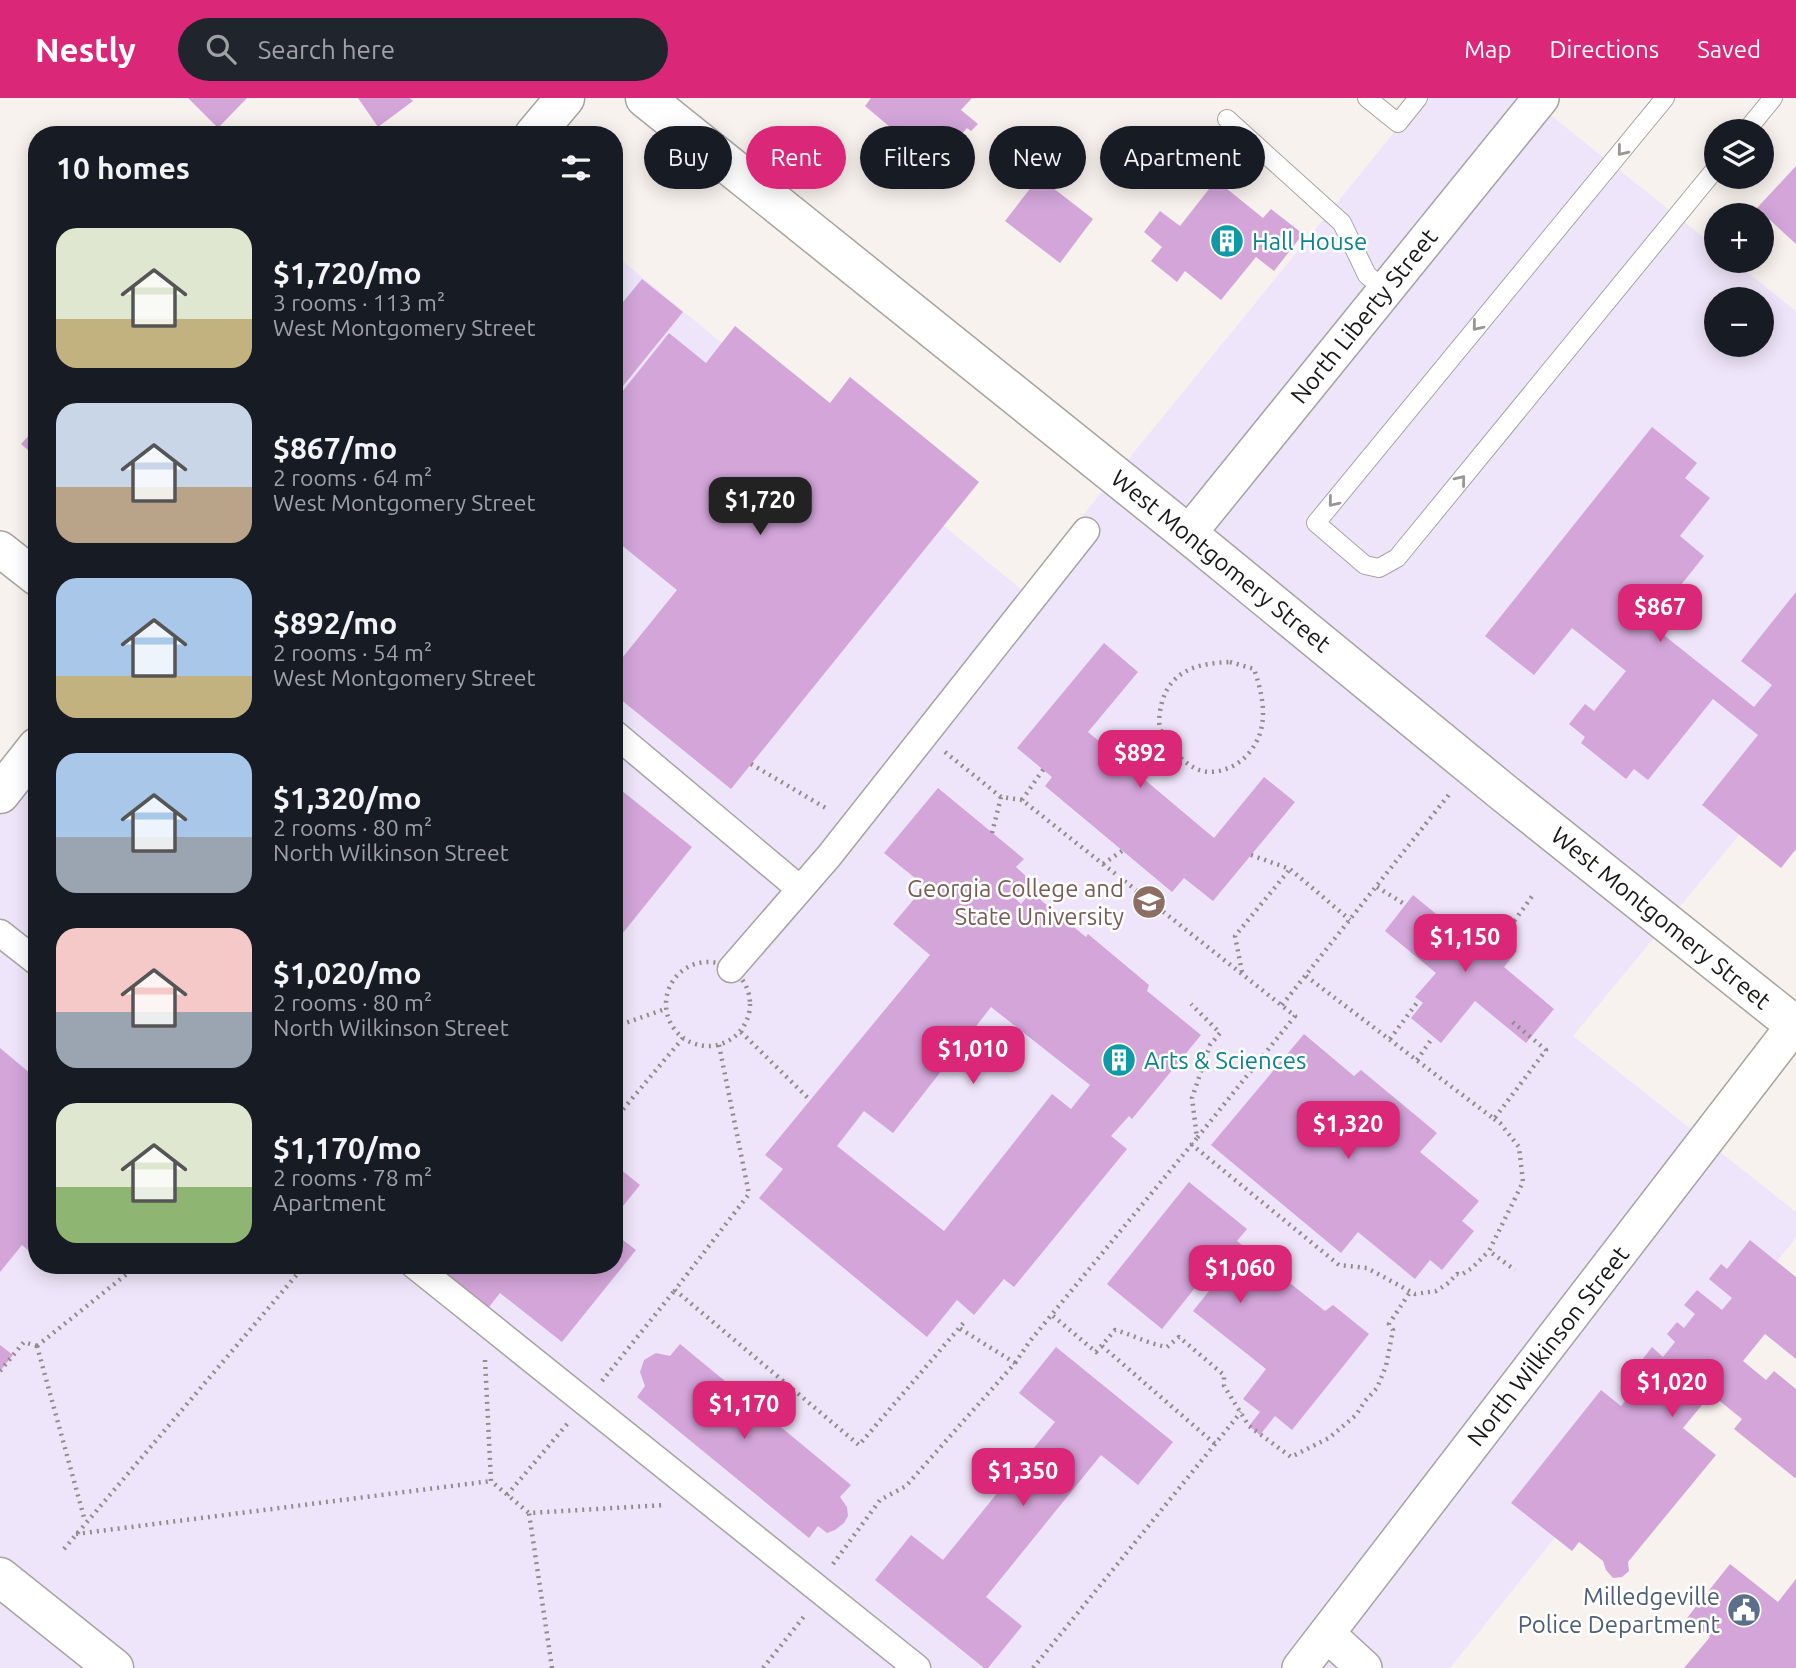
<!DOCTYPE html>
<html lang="en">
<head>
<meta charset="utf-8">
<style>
	:root { --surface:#171b24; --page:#20242c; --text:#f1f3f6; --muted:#9ea1a6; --accent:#db2777 }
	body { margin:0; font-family:Ubuntu,sans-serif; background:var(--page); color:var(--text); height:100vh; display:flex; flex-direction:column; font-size:26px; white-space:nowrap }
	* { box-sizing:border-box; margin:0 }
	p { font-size:23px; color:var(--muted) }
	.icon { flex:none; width:38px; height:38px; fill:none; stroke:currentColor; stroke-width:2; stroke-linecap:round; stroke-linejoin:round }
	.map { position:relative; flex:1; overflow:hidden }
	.panel { position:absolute; left:28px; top:28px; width:595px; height:1148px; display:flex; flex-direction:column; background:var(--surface); border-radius:28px; box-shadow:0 4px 18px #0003 }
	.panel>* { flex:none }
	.banner { position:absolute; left:644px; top:28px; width:665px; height:63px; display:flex; gap:14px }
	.controls { position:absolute; left:1704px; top:21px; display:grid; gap:14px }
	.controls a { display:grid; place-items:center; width:70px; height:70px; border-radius:50%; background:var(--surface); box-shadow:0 4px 18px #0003; font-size:35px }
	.price { position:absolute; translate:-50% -60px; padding:0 16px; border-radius:14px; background:var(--accent); color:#fff; font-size:23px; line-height:46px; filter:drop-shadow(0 2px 4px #0008) }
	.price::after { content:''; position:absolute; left:50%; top:42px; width:21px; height:16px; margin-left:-10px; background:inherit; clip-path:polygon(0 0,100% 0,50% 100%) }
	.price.selected { background:#222; color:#fff }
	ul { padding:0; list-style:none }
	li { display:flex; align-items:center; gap:21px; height:175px; padding:0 28px }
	li span { display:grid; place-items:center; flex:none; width:196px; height:140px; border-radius:21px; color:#555 }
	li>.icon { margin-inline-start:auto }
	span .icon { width:84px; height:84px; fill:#fffc; stroke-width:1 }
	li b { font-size:30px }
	h2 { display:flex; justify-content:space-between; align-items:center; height:84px; padding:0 28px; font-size:30px }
	.pill { padding:0 24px; border-radius:32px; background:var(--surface); box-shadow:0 4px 18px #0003; font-size:24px; line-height:63px }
	.pill.selected { background:var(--accent); color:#fff }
	header { display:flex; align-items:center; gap:42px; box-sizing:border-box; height:98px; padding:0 35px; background:var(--accent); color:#fff }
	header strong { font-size:33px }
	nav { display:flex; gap:38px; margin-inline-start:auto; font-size:24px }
	.search { width:490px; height:63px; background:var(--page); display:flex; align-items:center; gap:18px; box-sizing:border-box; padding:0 24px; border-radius:38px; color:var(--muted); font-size:26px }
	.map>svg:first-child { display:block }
	.education { fill:#efe5fa; fill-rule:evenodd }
	.building { fill:#d3a5d9; fill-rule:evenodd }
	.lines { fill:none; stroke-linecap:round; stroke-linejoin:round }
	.service-casing { stroke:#a8a39f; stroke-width:20 }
	.pedestrian-casing { stroke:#a8a39f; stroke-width:29 }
	.minor-casing { stroke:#a8a39f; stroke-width:38 }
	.primary-casing { stroke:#a8a39f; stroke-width:41 }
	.path { stroke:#928d8b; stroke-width:4.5; stroke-dasharray:2 5; stroke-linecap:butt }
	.service { stroke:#fff; stroke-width:18 }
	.pedestrian { stroke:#fff; stroke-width:26 }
	.minor { stroke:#fff; stroke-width:35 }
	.primary { stroke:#fff; stroke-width:38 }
	.oneway { stroke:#989797 }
	.labels { text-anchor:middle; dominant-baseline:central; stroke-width:5; stroke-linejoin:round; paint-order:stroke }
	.culture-label { font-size:24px; fill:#0d838f; stroke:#fff; text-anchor:start }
	.street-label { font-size:24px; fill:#1a1817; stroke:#fff }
	.education-label { font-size:24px; fill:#785e54; stroke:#fff; text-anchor:end }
	.service-label { font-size:24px; fill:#4e5e75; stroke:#fff; text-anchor:end }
</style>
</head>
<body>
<header>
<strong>Nestly</strong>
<div class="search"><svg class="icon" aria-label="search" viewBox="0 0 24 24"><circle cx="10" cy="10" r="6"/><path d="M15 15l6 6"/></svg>Search here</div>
<nav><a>Map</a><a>Directions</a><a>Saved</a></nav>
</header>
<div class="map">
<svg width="1796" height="1570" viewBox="0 0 1796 1570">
	<rect width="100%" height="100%" fill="#f8f2ee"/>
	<path class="education" d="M 1422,0 L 1529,0 L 1717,150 L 1717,163 L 1733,163 L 1796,213 L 1796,668 L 1573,938 L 1796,1114 L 1796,1140 L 1450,1570 L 0,1570 L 0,670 L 37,624 L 37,1167 L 614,1167 L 614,156 L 1022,492 ZM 1717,201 L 1762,201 L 1762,247 L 1717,247 Z"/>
	<g class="building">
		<polygon points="188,0 247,0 218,30"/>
		<polygon points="358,0 410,0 413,3 378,29"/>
		<polygon points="871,0 972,0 961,12 978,26 971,33 967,30 935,67 865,8"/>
		<polygon points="1796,68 1796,146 1757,110"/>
		<polygon points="1039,79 1093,121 1060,165 1005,123"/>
		<polygon points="1216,82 1263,120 1271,111 1303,136 1274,173 1256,159 1221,202 1185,173 1177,184 1151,163 1162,149 1144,134 1160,113 1180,128"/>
		<polygon points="642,181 683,214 614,299 614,215"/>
		<polygon points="735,228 830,305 850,279 979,384 731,691 614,596 614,570 677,492 614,441 614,304 669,235 706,265"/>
		<polygon points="37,329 37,360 21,346"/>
		<polygon points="1652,329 1697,365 1685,380 1710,400 1680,438 1704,458 1650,526 1754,609 1772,587 1741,563 1796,494 1796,751 1781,770 1702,707 1758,637 1713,601 1648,682 1634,671 1626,681 1581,645 1585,639 1569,626 1585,606 1594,613 1626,573 1572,530 1534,577 1485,538"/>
		<polygon points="1104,545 1138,574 1088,634 1214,740 1264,679 1295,704 1213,803 1184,780 1172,794 1045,688 1052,679 1017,650"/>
		<path d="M 938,690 L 1024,761 L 1016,769 L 1029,781 L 1014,799 L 1021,806 L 1031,794 L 1086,839 L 1088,836 L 1149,887 L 1147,893 L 1201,937 L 1132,1021 L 1129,1018 L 1111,1038 L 1127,1051 L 1014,1189 L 1004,1181 L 974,1217 L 957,1202 L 927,1239 L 759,1100 L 783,1071 L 765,1057 L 930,857 L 893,826 L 925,788 L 884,755 ZM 991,909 L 1090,987 L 1071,1011 L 1052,996 L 944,1133 L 837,1048 L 864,1013 L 893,1035 Z"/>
		<polygon points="621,692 692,749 614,846 614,700"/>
		<polygon points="1413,797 1463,838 1477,820 1517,853 1504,869 1554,911 1526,945 1475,903 1441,945 1411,920 1423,905 1415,899 1436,875 1385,833"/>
		<polygon points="1304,936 1354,978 1361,972 1437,1035 1420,1054 1479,1103 1462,1123 1474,1133 1442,1172 1430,1162 1415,1181 1358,1134 1341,1155 1211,1047"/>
		<polygon points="0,950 31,976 37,969 37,1160 22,1147 0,1174"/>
		<polygon points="614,1066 640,1087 614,1119"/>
		<polygon points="1189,1084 1247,1131 1237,1143 1325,1213 1333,1207 1369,1236 1292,1332 1275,1318 1260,1337 1249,1328 1260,1314 1243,1301 1266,1271 1193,1213 1217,1183 1207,1175 1162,1231 1107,1186"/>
		<polygon points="614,1135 636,1152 562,1244 500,1195 489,1209 444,1174 449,1167 614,1167"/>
		<polygon points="1750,1142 1796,1179 1796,1261 1765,1236 1743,1263 1766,1282 1774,1273 1796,1291 1796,1379 1795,1380 1734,1331 1742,1321 1711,1296 1683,1330 1716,1357 1628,1464 1629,1473 1622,1479 1613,1480 1606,1472 1603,1463 1579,1444 1572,1453 1511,1405 1601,1292 1621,1308 1629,1298 1620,1290 1630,1278 1639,1285 1652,1270 1642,1262 1652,1249 1663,1259 1675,1244 1667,1236 1677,1224 1684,1230 1695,1216 1684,1207 1697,1192 1722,1212 1732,1200 1709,1181 1721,1166 1727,1171"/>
		<polygon points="680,1246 851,1387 840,1399 847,1409 848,1418 844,1425 835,1432 827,1435 818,1428 809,1440 637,1299 645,1288 640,1274 644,1262 656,1255 670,1258"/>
		<polygon points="0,1247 13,1257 0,1273"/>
		<polygon points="1056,1249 1173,1344 1138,1387 1101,1357 986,1499 1022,1528 988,1570 984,1570 875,1482 911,1437 943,1462 1055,1324 1019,1295"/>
		<polygon points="1730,1466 1778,1504 1796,1481 1796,1570 1684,1570 1710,1539 1687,1520"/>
	</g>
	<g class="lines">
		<g class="service-casing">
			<g id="service">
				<polyline points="1367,0 1398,25 1418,0"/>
				<polyline points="1665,0 1316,425 1365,467 1379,470 1397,460 1717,69"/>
				<polyline points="1227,21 1342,125 1367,177 1385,192"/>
				<polyline points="1746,33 1773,0"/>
			</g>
		</g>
		<g class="pedestrian-casing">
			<g id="pedestrian">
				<polyline points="614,635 800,791"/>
				<polyline points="0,835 37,864"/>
				<polyline points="731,871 829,758 1086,433"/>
				<polyline points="414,1167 917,1570"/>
			</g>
		</g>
		<g class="minor-casing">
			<g id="minor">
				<polyline points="1188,436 1541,0"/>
				<polyline points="0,451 37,480"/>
				<polyline points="1327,1536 1364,1570"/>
				<polyline points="1300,1570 1796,925"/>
			</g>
		</g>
		<g class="primary-casing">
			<g id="primary">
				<polyline points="645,0 1188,436 1504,695 1796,928"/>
				<polyline points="534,37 565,0"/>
				<polyline points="0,696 37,649"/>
				<polyline points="0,1479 114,1570"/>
			</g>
		</g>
		<g class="path">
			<path d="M 1230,564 L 1254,571 C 1264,600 1270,631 1248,656 C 1237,669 1216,678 1199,672 C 1183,666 1166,646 1160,630 C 1158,622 1160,612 1162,604 C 1171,571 1201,565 1230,564 Z"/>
			<polyline points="945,654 1001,699 1022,702 1295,918 1197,1040"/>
			<polyline points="751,666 829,712"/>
			<polyline points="1022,702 1045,669"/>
			<polyline points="992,735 1001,699"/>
			<polyline points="1251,757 1290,771 1350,822"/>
			<polyline points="1103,766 1122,753"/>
			<polyline points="1377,789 1406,807"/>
			<polyline points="1502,840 1533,797"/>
			<circle cx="708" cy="906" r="42"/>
			<polyline points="1242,874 1235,838 1290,771"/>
			<polyline points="1306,878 1494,1021 1546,952 1509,921"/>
			<polyline points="1282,907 1451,694"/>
			<polyline points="614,929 665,911"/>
			<polyline points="741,934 810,1002"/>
			<polyline points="1390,941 1419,902"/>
			<polyline points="719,947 749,1096 675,1192 859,1347 966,1222"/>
			<polyline points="1417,962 1433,939"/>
			<polyline points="1494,1021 1500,1025 1519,1049 1523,1084 1489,1153 1515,1172"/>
			<polyline points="614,1022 683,940"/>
			<polyline points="1191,1046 1339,1167 1367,1170 1415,1196 1436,1193 1447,1186 1457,1176 1461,1177 1472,1170 1489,1153"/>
			<path d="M 1053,1218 L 1096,1254 L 1115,1232 C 1133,1237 1149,1246 1167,1249 L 1179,1239 L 1224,1277 L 1224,1288 L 1249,1328 L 1291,1359 L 1329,1340 L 1356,1317 L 1365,1303 L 1377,1290 L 1386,1268 L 1393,1232 L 1389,1226 L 1410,1194"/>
			<polyline points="37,1248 85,1423"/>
			<polyline points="37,1248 138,1167"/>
			<polyline points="1102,1248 1215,1346"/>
			<polyline points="485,1262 491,1383 529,1415"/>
			<polyline points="1015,1265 1030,1243 1197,1040 1192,1000 1210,947 1220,935 1191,906"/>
			<polyline points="0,1273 24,1244 37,1248"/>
			<polyline points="602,1283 675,1192"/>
			<polyline points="507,1397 568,1325"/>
			<polyline points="76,1436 491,1383"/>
			<polyline points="64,1451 305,1167"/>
			<polyline points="833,1466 880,1402 906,1388 1015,1265 959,1230"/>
			<polyline points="552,1570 529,1415 665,1407"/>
			<polyline points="763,1570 806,1516"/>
			<polyline points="1033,1570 1241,1314"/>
		</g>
		<use href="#service" class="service"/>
		<use href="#pedestrian" class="pedestrian"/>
		<use href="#minor" class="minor"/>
		<use href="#primary" class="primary"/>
	</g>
	<defs><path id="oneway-chevron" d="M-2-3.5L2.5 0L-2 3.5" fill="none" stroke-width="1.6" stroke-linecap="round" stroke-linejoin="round" transform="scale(1.75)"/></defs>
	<g class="oneway">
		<use href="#oneway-chevron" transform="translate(1622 53) rotate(129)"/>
		<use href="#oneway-chevron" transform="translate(1477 228) rotate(129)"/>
		<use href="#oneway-chevron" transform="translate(1461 382) rotate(-51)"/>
		<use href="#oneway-chevron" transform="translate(1333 404) rotate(129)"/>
	</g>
	<defs>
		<g id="building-disc" transform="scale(1.75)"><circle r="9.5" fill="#0f9aa8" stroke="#fff"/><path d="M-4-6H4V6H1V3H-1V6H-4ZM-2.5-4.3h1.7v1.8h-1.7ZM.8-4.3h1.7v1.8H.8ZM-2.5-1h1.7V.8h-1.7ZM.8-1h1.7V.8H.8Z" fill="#fff"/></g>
		<g id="university-disc" transform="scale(1.75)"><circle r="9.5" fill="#8d6e63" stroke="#fff"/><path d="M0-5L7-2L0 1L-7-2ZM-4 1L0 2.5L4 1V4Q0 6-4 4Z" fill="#fff"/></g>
		<g id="civic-disc" transform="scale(1.75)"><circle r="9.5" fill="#5c6f8a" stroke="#fff"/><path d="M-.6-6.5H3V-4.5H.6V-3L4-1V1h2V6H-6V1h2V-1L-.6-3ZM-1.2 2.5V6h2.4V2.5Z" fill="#fff"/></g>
	</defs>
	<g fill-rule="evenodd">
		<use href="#building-disc" x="1227" y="143"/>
		<use href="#university-disc" x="1149" y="804"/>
		<use href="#building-disc" x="1119" y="962"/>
		<use href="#civic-disc" x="1744" y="1512"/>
	</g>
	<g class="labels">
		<g class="culture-label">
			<text x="1252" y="143">Hall House</text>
			<text x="1144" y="962">Arts &amp; Sciences</text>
		</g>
		<g class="street-label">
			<text transform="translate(1364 218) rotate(-51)">North Liberty Street</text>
			<text transform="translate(1221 463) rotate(39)">West Montgomery Street</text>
			<text transform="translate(1661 820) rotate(39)">West Montgomery Street</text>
			<text transform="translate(1548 1248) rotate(-52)">North Wilkinson Street</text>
		</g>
		<g class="education-label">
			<text x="1124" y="790">Georgia College and<tspan x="1124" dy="28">State University</tspan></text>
		</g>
		<g class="service-label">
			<text x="1720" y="1498">Milledgeville<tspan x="1720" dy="28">Police Department</tspan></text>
		</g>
	</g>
</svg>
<div class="controls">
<a><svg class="icon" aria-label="layers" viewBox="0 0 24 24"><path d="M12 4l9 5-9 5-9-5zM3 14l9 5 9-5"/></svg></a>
<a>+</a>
<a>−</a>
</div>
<b class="price selected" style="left:760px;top:439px">$1,720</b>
<b class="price" style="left:1660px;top:546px">$867</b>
<b class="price" style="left:1140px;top:692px">$892</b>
<b class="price" style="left:1465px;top:876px">$1,150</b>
<b class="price" style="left:973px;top:988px">$1,010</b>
<b class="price" style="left:1348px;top:1063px">$1,320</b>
<b class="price" style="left:1240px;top:1207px">$1,060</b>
<b class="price" style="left:1672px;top:1321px">$1,020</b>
<b class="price" style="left:744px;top:1343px">$1,170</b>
<b class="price" style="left:1023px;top:1410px">$1,350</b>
<div class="banner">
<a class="pill">Buy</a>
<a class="pill selected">Rent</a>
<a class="pill">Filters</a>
<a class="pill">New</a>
<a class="pill">Apartment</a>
</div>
<section class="panel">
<h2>10 homes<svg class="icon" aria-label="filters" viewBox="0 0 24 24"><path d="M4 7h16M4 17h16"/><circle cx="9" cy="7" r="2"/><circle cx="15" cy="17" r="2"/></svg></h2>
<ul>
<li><span style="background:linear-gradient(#dfe7d0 65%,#c2b280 0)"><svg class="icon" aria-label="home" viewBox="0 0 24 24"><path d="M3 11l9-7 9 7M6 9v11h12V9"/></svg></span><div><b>$1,720/mo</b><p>3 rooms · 113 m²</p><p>West Montgomery Street</p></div></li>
<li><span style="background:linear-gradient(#c9d6e8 60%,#b9a48a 0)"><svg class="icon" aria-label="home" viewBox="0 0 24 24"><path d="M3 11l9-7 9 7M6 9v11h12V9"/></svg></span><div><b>$867/mo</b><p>2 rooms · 64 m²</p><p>West Montgomery Street</p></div></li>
<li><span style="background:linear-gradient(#a9c7e8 70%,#c2b280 0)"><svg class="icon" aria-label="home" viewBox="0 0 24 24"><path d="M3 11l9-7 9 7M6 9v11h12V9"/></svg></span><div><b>$892/mo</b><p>2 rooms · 54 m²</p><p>West Montgomery Street</p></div></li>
<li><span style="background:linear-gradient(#a9c7e8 60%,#9aa5b1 0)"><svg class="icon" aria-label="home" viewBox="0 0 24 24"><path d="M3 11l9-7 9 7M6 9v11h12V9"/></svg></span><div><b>$1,320/mo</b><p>2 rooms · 80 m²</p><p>North Wilkinson Street</p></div></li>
<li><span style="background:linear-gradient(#f6c9c9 60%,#9aa5b1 0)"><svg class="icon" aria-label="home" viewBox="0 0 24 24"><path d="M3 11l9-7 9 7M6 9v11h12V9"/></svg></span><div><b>$1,020/mo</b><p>2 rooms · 80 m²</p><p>North Wilkinson Street</p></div></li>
<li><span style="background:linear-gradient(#dfe7d0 60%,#8fb573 0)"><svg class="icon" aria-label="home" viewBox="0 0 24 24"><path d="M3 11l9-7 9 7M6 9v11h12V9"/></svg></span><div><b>$1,170/mo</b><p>2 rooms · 78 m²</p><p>Apartment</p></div></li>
</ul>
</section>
</div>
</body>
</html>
